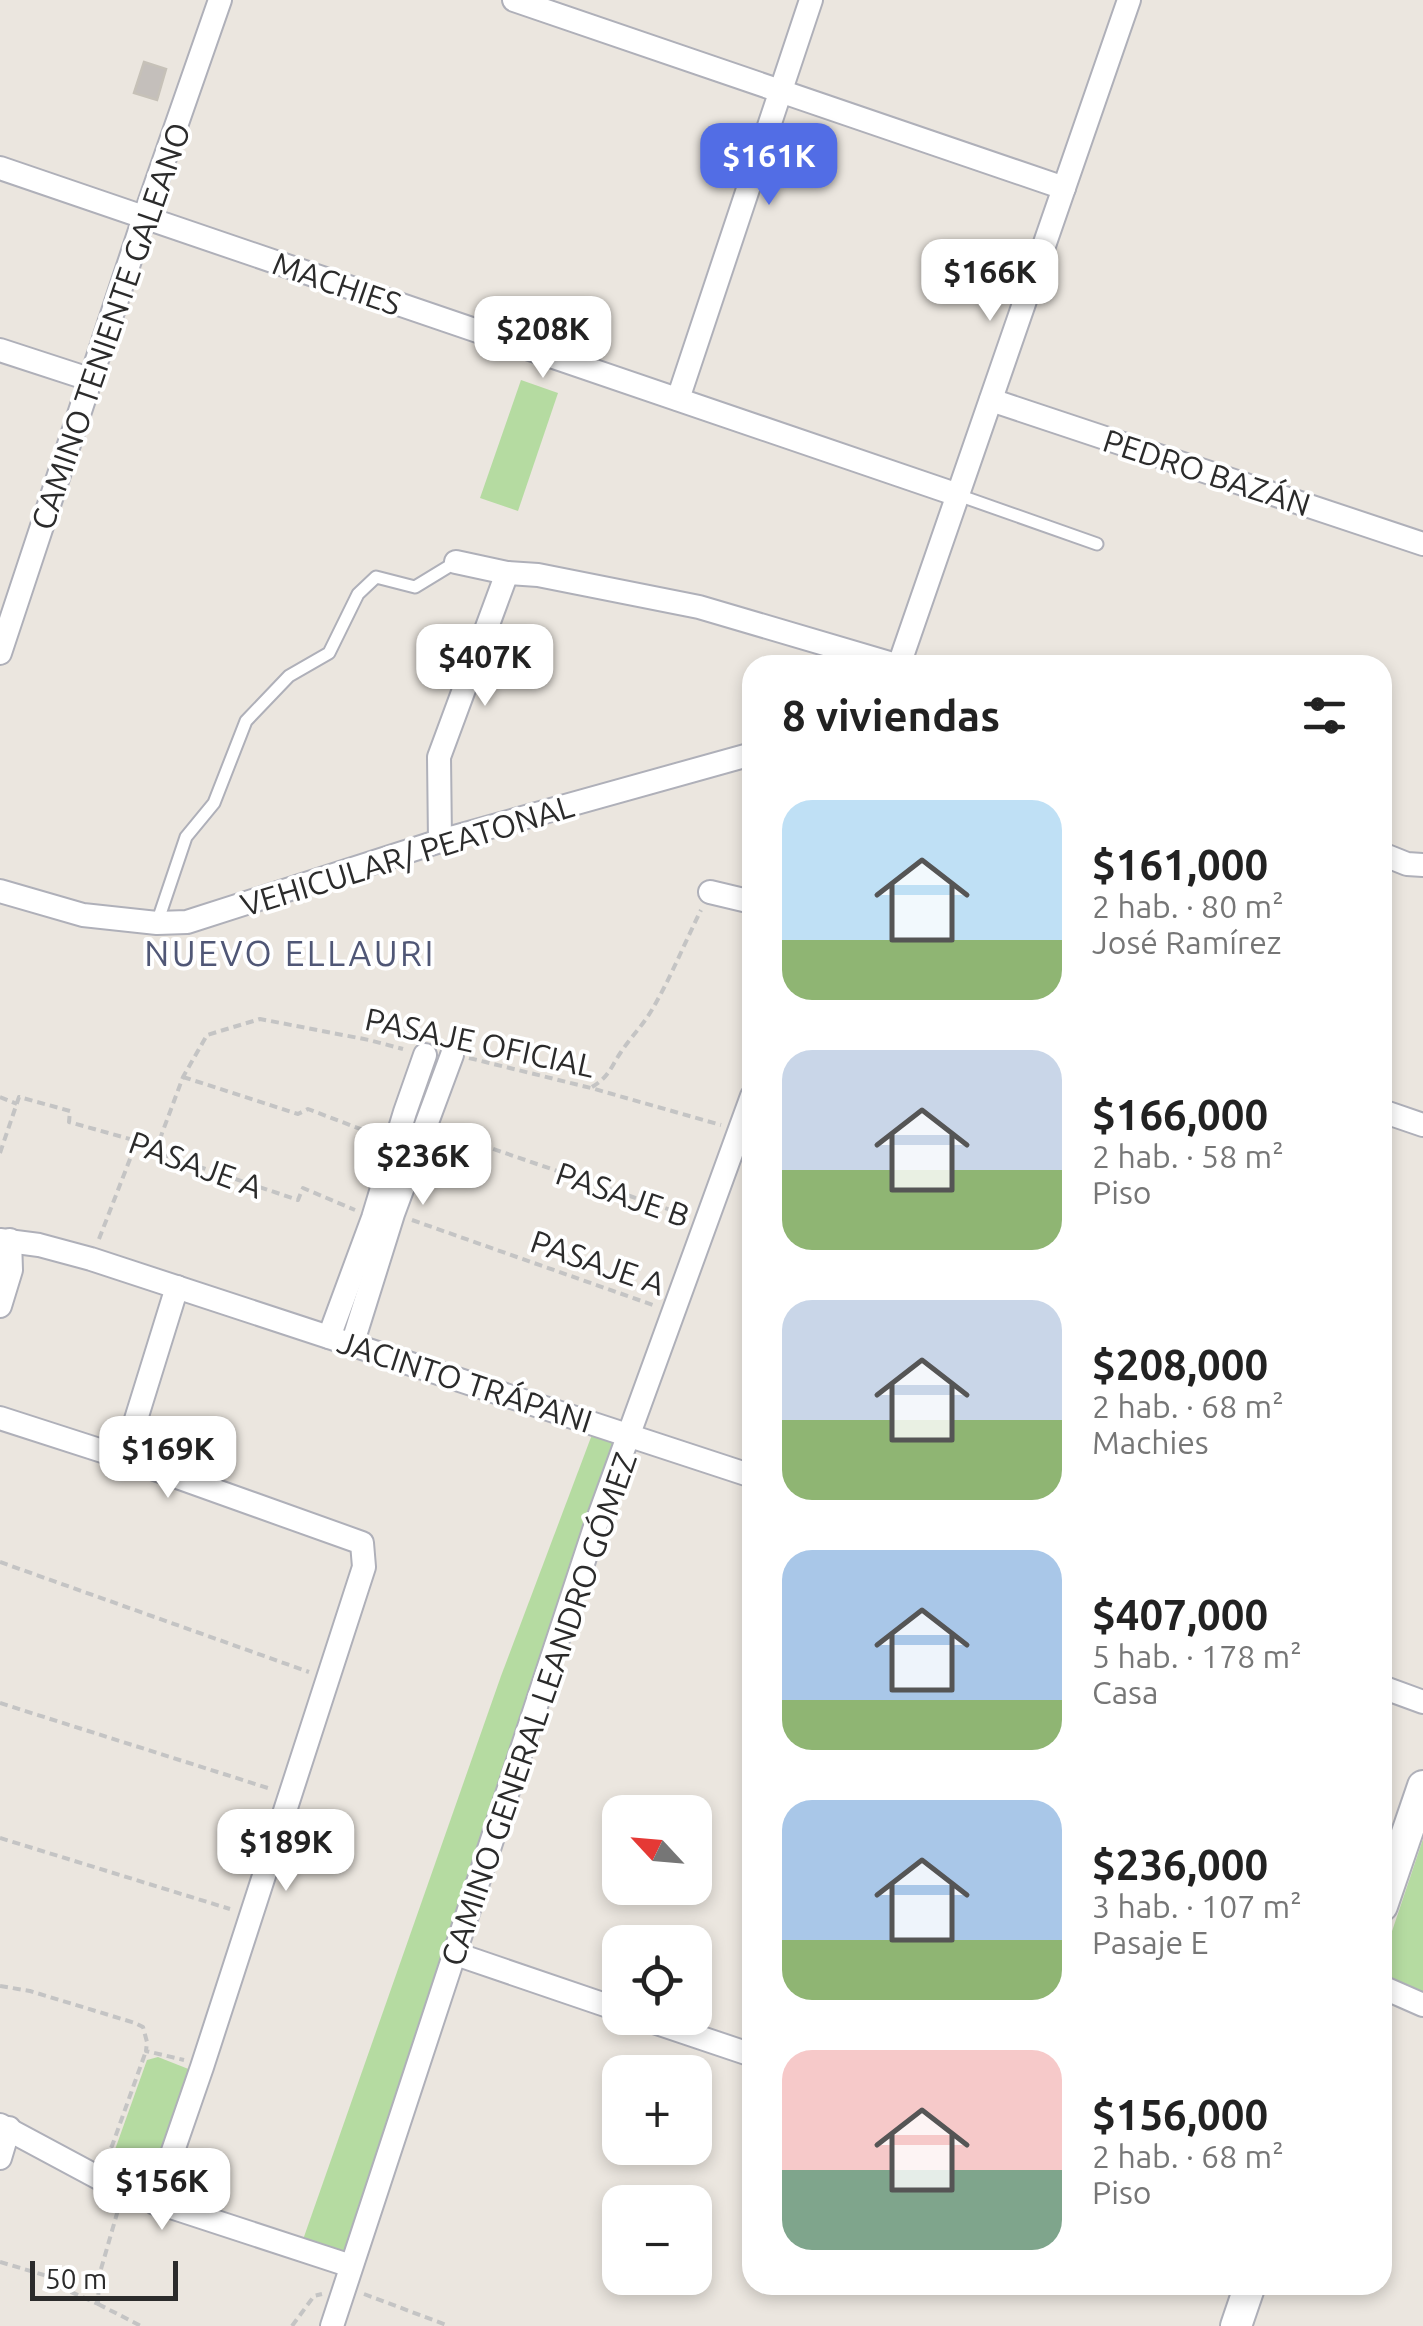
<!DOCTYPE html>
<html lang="es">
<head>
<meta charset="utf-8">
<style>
	:root { --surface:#fff; --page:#f6f6f6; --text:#222; --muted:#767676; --accent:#526de5 }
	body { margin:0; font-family:Ubuntu,sans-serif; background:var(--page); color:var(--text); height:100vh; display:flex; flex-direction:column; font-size:38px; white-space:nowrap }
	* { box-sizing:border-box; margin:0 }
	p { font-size:32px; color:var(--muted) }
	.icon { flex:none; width:55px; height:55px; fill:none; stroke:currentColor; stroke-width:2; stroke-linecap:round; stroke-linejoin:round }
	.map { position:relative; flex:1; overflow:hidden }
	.details { position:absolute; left:742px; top:655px; width:650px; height:1640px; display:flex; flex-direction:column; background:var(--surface); border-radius:30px; box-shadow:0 5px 15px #0003 }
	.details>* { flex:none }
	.needle { width:65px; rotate:296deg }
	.tools { position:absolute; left:602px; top:1795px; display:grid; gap:20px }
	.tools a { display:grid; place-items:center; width:110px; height:110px; border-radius:20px; background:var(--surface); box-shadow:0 5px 15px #0003; font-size:50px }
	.scale { position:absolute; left:30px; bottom:25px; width:148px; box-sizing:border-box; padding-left:10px; border:5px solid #2b2b2b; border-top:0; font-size:28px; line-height:35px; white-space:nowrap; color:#2b2b2b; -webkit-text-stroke:8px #fff; paint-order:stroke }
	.price { position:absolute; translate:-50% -85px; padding:0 22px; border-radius:20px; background:#fff; color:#222; font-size:32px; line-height:65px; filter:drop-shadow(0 2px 5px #0008) }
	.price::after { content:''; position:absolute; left:50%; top:60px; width:30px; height:22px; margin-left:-15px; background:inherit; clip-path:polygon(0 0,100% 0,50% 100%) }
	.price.on { background:var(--accent); color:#fff }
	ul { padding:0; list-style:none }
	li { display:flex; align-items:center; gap:30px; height:250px; padding:0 40px }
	li span { display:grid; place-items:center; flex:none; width:280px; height:200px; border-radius:30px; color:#555 }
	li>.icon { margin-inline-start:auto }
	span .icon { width:120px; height:120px; fill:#fffc; stroke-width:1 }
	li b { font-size:42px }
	h2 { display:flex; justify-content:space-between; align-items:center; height:120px; padding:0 40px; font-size:42px }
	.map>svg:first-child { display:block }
	.green { fill:#b5dba1 }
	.building { fill:#c4bfbb; stroke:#c6c1b8; stroke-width:2.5 }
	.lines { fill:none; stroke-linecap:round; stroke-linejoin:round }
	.service-casing { stroke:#afb0b9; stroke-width:15 }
	.minor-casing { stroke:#afb0b9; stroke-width:26 }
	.tertiary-casing { stroke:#afb0b9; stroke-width:34 }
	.path { stroke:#c4c4c4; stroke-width:4; stroke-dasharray:8 5; stroke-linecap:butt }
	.service { stroke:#fff; stroke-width:11 }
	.minor { stroke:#fff; stroke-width:22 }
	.tertiary { stroke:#fff; stroke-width:30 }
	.labels { text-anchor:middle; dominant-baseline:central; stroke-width:8; stroke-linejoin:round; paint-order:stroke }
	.street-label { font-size:32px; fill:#2b2b2b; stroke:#fff }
	.neighbourhood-label { font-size:35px; letter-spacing:2.5px; fill:#505776; stroke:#fff }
</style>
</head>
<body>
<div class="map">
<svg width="1423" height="2326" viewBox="0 0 1423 2326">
	<rect width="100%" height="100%" fill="#ebe6df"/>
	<g class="green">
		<polygon points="521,380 558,393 518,511 480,498"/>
		<polygon points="596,1424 630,1435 351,2266 299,2251 501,1676"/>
		<polygon points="1423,1839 1423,1993 1383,1976 1383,1958"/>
		<polygon points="158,2057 191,2070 148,2190 107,2172 147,2060"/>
	</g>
	<polygon class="building" points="144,62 166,69 157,100 134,93"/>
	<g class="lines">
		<g class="service-casing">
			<g id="service">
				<polyline points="958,495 1097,544"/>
				<polyline points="157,923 186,837 214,803 246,721 289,676 329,653 358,594 376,577 415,587 456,562"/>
			</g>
		</g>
		<g class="minor-casing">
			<g id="minor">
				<polyline points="514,0 1064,188"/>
				<polyline points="0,168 958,495"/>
				<polyline points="0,350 92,380"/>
				<polyline points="678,399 811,0"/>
				<polyline points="991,400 1423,544"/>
				<polyline points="456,562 507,573 538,575 699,607 896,665"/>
				<polyline points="0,653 144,218 220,0"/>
				<polyline points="899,665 1129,0"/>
				<polyline points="440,841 439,757 507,573"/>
				<polyline points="1382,854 1407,864 1423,865"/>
				<polyline points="0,891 83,915 157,923 187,922 440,841 752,754"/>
				<polyline points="710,892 752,902"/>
				<polyline points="1382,1111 1423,1125"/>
				<polyline points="0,1240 39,1245 91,1259 752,1476"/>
				<polyline points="0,1306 11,1270 10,1240"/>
				<polyline points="329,1337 373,1218 405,1112 425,1055"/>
				<polyline points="352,1345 393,1214 452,1055"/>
				<polyline points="0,1418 124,1458 362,1543 364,1567 202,2067 155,2203"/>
				<polyline points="124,1458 177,1287"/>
				<polyline points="1382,1687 1423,1702"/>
				<polyline points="456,1954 620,2010"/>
				<polyline points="1382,1987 1423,2005"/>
				<polyline points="642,2018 752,2055"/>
				<polyline points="0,2125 125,2192 351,2266"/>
				<polyline points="0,2158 9,2128"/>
				<polyline points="332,2326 594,1530 752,1096"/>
			</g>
		</g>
		<g class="tertiary-casing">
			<g id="tertiary">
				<polyline points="1382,1906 1423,1786"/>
				<polyline points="1236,2326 1250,2285"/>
			</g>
		</g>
		<g class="path">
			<polyline points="469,1058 591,1088 721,1125"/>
			<polyline points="183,1077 298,1114 308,1109 376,1135"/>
			<path d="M 592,1087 C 610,1076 610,1068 621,1052 C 631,1037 644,1024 653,1008 C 671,977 685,942 701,910"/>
			<polyline points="0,1097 17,1104"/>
			<polyline points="444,1132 685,1215"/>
			<polyline points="155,1152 183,1077 207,1035 260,1019 369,1040 403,1049"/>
			<polyline points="0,1153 19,1097 70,1111 69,1122 137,1141 155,1152 298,1200 303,1188 355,1210"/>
			<polyline points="412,1220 653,1305"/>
			<polyline points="99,1239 137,1141"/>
			<polyline points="0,1562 309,1672"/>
			<polyline points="0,1703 271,1789"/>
			<polyline points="0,1838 230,1909"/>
			<polyline points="0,1986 30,1991 135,2023 143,2027 147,2042 146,2051 184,2060"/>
			<polyline points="103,2158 112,2146 146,2051"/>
			<polyline points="0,2262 44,2275 53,2284 98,2304 99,2276 118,2210"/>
			<polyline points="364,2294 449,2326"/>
			<polyline points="98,2304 141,2326"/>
			<polyline points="292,2326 314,2296 322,2294"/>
		</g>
		<use href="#service" class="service"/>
		<use href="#minor" class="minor"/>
		<use href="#tertiary" class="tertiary"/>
	</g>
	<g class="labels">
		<g class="street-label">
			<text transform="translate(337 283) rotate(19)">MACHIES</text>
			<text transform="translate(110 326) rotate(-71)">CAMINO TENIENTE GALEANO</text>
			<text transform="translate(1207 472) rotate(18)">PEDRO BAZÁN</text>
			<text transform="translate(407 855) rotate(-17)">VEHICULAR/ PEATONAL</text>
			<text transform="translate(480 1042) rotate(12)">PASAJE OFICIAL</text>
			<text transform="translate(196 1164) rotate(20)">PASAJE A</text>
			<text transform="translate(623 1194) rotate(19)">PASAJE B</text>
			<text transform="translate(598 1262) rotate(19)">PASAJE A</text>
			<text transform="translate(465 1381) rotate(18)">JACINTO TRÁPANI</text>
			<text transform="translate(538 1709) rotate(-71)">CAMINO GENERAL LEANDRO GÓMEZ</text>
		</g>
		<g class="neighbourhood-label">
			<text x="290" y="953">NUEVO ELLAURI</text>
		</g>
	</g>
</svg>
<div class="tools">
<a><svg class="needle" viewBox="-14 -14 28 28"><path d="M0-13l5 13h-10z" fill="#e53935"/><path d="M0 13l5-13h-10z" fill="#767676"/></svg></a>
<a><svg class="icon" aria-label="locate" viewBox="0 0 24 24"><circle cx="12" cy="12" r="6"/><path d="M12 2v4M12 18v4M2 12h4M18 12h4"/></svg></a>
<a>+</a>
<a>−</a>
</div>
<div class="scale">50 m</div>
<b class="price on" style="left:769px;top:208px">$161K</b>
<b class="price" style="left:990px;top:324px">$166K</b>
<b class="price" style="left:543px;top:381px">$208K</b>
<b class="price" style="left:485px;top:709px">$407K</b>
<b class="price" style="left:423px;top:1208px">$236K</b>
<b class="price" style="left:168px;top:1501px">$169K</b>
<b class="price" style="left:286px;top:1894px">$189K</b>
<b class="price" style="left:162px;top:2233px">$156K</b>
<section class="details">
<h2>8 viviendas<svg class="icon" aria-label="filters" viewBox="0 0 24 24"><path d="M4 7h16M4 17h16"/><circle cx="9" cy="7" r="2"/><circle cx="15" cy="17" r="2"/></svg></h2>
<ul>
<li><span style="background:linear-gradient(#bfe0f5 70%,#8fb573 0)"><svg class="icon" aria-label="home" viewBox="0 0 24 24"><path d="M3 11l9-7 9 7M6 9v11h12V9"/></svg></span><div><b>$161,000</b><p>2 hab. · 80 m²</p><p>José Ramírez</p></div></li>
<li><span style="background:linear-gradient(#c9d6e8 60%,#8fb573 0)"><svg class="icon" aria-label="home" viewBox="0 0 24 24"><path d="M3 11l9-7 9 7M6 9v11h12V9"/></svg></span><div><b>$166,000</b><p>2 hab. · 58 m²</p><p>Piso</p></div></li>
<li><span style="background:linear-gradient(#c9d6e8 60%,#8fb573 0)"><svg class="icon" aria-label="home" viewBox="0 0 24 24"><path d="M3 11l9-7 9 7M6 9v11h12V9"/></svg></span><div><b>$208,000</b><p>2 hab. · 68 m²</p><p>Machies</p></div></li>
<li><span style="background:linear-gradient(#a9c7e8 75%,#8fb573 0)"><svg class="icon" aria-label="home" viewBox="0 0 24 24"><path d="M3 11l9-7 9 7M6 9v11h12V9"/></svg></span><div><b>$407,000</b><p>5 hab. · 178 m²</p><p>Casa</p></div></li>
<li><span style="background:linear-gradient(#a9c7e8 70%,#8fb573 0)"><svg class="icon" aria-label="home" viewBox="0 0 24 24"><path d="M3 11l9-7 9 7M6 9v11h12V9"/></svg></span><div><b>$236,000</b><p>3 hab. · 107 m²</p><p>Pasaje E</p></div></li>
<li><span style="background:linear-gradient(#f6c9c9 60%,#7fa58c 0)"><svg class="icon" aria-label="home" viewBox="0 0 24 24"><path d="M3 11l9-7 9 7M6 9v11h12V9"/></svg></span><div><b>$156,000</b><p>2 hab. · 68 m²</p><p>Piso</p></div></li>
</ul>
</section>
</div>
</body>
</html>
